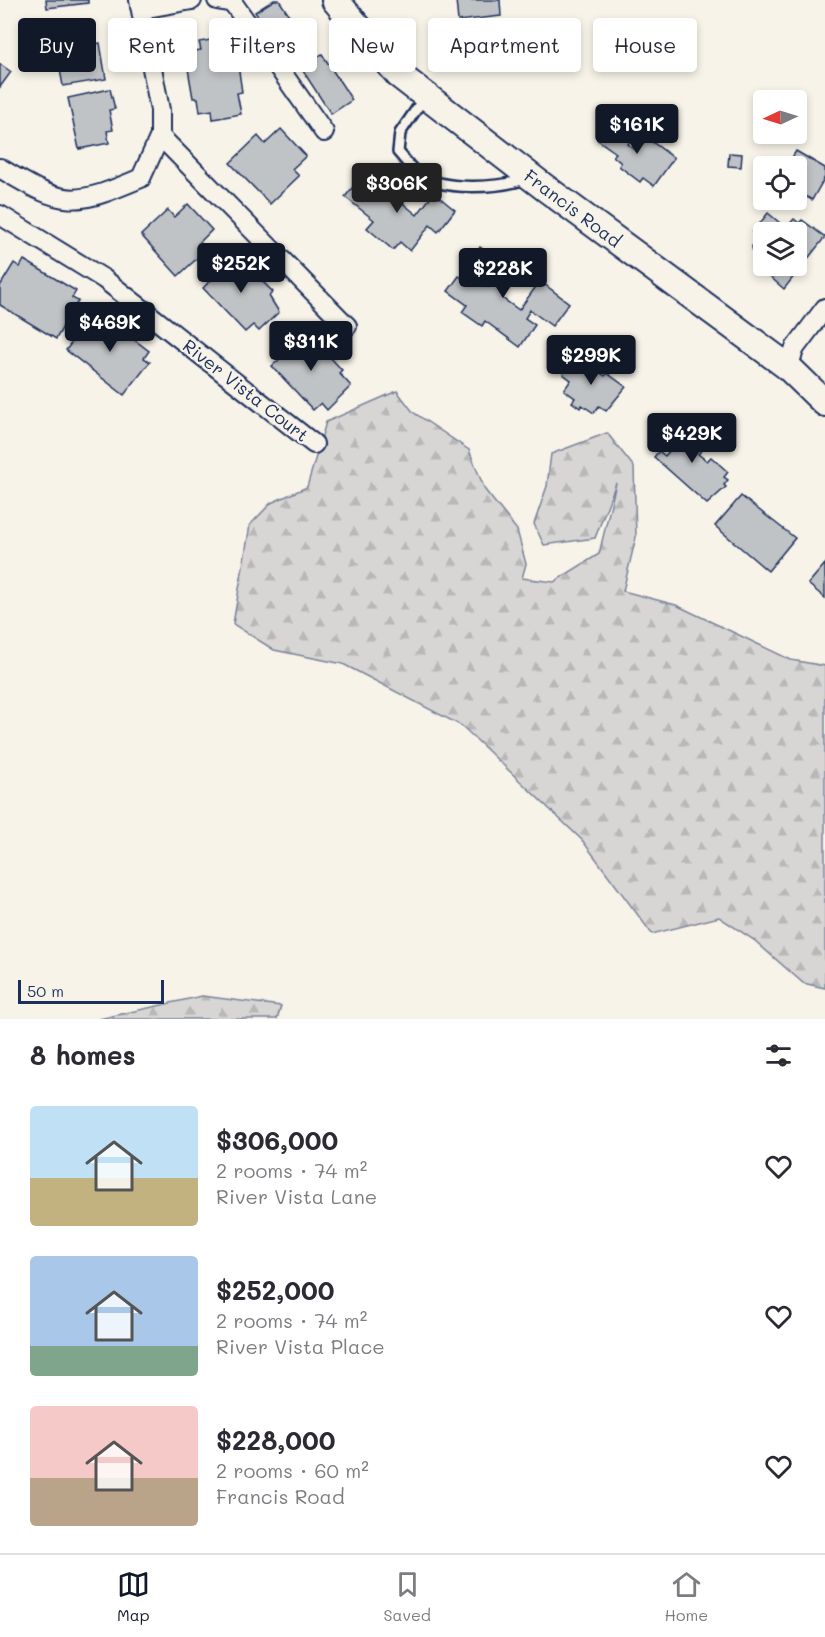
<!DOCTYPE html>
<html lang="en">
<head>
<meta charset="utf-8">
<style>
	:root { --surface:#fff; --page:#f7f7f7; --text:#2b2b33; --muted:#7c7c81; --line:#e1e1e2; --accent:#111827 }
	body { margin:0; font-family:Mali,sans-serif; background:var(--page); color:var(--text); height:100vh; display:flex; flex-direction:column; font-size:22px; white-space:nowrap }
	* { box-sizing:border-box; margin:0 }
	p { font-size:20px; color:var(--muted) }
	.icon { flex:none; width:33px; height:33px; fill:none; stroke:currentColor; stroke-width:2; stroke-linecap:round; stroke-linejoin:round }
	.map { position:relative; height:1019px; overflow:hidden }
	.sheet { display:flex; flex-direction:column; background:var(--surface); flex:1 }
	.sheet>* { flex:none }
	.banner { position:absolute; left:18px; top:18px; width:789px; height:54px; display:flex; gap:12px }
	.needle { width:39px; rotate:266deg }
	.controls { position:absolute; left:753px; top:90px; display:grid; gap:12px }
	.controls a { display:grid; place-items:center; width:54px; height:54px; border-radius:6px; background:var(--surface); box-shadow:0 3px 9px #0003; font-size:30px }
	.scale { position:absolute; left:18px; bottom:15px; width:146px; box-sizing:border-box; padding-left:6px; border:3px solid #1b2f5e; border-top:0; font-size:16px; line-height:21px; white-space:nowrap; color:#1b2f5e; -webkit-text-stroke:4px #f7f3e8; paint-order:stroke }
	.price { position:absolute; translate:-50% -51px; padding:0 14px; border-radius:6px; background:var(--accent); color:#fff; font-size:20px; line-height:39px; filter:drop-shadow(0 2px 3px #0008) }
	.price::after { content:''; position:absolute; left:50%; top:36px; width:18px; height:14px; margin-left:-9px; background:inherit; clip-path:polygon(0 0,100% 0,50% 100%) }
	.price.current { background:#222; color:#fff }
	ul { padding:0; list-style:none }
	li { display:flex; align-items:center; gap:18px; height:150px; padding:0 30px }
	li span { display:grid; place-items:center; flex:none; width:168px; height:120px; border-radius:6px; color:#555 }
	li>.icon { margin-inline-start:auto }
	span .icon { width:72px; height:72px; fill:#fffc; stroke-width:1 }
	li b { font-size:26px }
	h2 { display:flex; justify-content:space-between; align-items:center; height:72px; padding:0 30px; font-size:26px }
	.chip { padding:0 21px; border-radius:6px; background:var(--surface); box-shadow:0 3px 9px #0003; font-size:21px; line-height:54px }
	.chip.current { background:var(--accent); color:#fff }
	.menu { display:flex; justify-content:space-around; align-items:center; height:84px; border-top:2px solid var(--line); background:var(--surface); font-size:16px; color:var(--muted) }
	.menu a { display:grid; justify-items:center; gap:3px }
	.menu .current { color:var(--accent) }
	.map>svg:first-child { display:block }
	.forest { fill:url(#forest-firs); stroke:#798299; stroke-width:1.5 }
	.building { fill:#c0c3c5; stroke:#1b2f5e; stroke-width:1.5; fill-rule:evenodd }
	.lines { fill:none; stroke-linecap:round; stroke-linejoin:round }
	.lane-casing { stroke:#1b2f5e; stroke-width:14 }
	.street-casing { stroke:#1b2f5e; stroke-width:22 }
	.secondary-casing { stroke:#1b2f5e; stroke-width:30 }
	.lane { stroke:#f7f3e8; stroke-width:9 }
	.street { stroke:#f7f3e8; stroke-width:18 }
	.secondary { stroke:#f7f3e8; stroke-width:26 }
	.labels { text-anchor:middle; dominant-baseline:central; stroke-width:4.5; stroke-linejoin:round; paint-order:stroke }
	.street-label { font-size:18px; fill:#1b2f5e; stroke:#f7f3e8 }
</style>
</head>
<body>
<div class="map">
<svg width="825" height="1019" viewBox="0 0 825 1019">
	<defs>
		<pattern id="forest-firs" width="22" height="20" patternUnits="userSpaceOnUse" patternTransform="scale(1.5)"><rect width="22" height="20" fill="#d7d6d4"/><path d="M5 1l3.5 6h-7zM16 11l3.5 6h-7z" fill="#b8b8b8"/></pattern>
	</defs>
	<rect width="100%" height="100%" fill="#f7f3e8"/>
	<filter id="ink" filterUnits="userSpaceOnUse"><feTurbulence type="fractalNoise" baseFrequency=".0167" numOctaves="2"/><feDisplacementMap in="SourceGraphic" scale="12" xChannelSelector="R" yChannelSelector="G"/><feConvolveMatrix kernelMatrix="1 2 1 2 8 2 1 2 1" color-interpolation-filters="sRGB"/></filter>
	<g filter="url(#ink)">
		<g class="forest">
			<polygon points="397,391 413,412 469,450 485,490 517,530 526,564 522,578 554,582 599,554 616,483 595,538 544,545 534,524 547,486 551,454 607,433 634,467 636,537 623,591 676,605 791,660 825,666 825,988 803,983 754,940 719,917 652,934 582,840 462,726 343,664 274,650 233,624 250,525 271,503 307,487 326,422"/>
			<polygon points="202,996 281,1006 277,1019 99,1019"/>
		</g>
		<g class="building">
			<polygon points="46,0 88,0 88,3 47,8"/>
			<polygon points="274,0 279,0 307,43 285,57 255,12"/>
			<polygon points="456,0 500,0 501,16 458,21"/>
			<polygon points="92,36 93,44 100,43 106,79 63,86 55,42"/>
			<polygon points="227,37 230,52 236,51 242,92 237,93 241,114 213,119 212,110 200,112 198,98 193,98 188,69 192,69 189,52 201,50 199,42"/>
			<polygon points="322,54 352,100 331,114 301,68"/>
			<polygon points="0,64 11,72 0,87"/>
			<polygon points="110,89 115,109 109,110 113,130 107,131 109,143 79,149 68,98"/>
			<polygon points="611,122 633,137 628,144 637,151 647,138 674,158 654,186 643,178 640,182 619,166 621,163 613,156 616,153 598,140"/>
			<polygon points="281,129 306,156 292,169 299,176 270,204 230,163 258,136 265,144"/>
			<polygon points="796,151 825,168 825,177 812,200 796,191 796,166 787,166"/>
			<polygon points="729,153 742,154 741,167 728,166"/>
			<polygon points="365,172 417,215 434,193 455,210 438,232 430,225 410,251 400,242 393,250 367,228 374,220 345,197"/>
			<polygon points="188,204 212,230 198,244 205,251 178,276 141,235 168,210 174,217"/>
			<path d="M 768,213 L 786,228 L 794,219 L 799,223 L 802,220 L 825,237 L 784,289 L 760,268 L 755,269 L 752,246 L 761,244 L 762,241 L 753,232 ZM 764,232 L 796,232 L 796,266 L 764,266 Z"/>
			<path d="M 480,247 L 519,275 L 502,298 L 519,310 L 540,281 L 569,303 L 552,326 L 530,310 L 525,318 L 535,325 L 520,347 L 485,321 L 482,326 L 462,312 L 467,305 L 448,291 L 459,276 L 462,278 ZM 487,270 L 496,277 L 488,287 L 479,281 Z"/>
			<polygon points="228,254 241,266 244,263 273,292 269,296 279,312 259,331 253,325 245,332 203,288 212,279 207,274"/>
			<polygon points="24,260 76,291 72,298 78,301 56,339 0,305 0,286 14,263 20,267"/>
			<polygon points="102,315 149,351 144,358 150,362 124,395 66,350 91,317 97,321"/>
			<polygon points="299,330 312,344 315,341 342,370 339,373 351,386 327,410 321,403 313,410 272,366 283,356 277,349"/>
			<polygon points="576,356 605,376 607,373 626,387 606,411 599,406 594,413 582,405 580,408 572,402 575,398 564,390 571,380 563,374"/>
			<polygon points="674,425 684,434 689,429 707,444 698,454 707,461 711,457 728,472 724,477 728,480 724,485 726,487 707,504 654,457 659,451 665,456 670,450 660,441"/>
			<polygon points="741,496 795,538 768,571 715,526"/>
			<polygon points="825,564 825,598 808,584"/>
		</g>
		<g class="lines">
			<g class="lane-casing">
				<path id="lane" d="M 424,98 L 400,133 L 398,152 C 404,158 410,168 417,173 C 443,192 497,188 526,179"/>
			</g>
			<g class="street-casing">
				<g id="street">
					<polyline points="217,0 233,3 324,132"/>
					<polyline points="140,6 153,7 192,0"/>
					<polyline points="160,136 347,326"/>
					<path d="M 0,168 C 64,207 73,207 141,178 L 160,136 L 160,110 L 139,0"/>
					<polyline points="0,215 104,279 314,444"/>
					<polyline points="788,367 795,348 825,308"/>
				</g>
			</g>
			<g class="secondary-casing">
				<polyline id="secondary" points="335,0 399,75 544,187 788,367 825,403"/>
			</g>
			<use href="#lane" class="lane"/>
			<use href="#street" class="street"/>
			<use href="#secondary" class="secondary"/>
		</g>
	</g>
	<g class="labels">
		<g class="street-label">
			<text transform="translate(573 208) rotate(37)">Francis Road</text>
			<text transform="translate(246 390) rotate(38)">River Vista Court</text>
		</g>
	</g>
</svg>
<div class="controls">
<a><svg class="needle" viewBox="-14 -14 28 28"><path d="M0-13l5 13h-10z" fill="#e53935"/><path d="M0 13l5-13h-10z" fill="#7c7c81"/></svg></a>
<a><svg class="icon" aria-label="locate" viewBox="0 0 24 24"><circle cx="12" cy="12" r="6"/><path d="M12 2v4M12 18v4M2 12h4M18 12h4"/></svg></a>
<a><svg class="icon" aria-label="layers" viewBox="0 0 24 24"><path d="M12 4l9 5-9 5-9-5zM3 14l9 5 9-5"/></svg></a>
</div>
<div class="scale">50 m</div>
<b class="price" style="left:637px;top:155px">$161K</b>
<b class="price current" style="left:397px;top:214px">$306K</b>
<b class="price" style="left:241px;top:294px">$252K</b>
<b class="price" style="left:503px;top:299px">$228K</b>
<b class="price" style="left:110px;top:353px">$469K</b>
<b class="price" style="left:311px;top:372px">$311K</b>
<b class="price" style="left:591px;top:386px">$299K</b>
<b class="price" style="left:692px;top:464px">$429K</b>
<div class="banner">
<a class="chip current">Buy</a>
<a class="chip">Rent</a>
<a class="chip">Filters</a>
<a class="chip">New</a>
<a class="chip">Apartment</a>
<a class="chip">House</a>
</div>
</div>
<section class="sheet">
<h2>8 homes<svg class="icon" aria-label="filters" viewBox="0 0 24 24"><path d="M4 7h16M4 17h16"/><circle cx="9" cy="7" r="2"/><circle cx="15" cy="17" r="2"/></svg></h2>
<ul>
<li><span style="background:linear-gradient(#bfe0f5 60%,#c2b280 0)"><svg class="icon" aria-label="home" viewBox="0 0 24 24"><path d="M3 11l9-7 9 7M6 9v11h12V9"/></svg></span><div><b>$306,000</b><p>2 rooms · 74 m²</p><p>River Vista Lane</p></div><svg class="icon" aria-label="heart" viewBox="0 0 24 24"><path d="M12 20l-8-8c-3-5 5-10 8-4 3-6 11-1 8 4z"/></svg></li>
<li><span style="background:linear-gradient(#a9c7e8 75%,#7fa58c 0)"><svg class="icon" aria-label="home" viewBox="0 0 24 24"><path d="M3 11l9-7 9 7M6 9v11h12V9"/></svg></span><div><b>$252,000</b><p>2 rooms · 74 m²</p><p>River Vista Place</p></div><svg class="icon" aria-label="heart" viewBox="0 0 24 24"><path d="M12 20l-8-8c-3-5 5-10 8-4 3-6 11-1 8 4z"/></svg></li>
<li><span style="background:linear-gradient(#f6c9c9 60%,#b9a48a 0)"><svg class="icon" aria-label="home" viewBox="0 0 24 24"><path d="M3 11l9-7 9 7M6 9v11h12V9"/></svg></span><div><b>$228,000</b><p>2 rooms · 60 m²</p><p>Francis Road</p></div><svg class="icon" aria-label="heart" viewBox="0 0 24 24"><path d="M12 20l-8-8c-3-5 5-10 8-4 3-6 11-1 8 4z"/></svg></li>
</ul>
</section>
<nav class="menu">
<a class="current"><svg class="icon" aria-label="map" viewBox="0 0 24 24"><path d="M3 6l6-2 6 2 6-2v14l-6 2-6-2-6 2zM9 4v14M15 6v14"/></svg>Map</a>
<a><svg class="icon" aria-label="saved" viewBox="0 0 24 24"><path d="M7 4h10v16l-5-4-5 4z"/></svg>Saved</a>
<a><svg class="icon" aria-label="home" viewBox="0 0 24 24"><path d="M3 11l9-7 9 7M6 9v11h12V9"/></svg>Home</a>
</nav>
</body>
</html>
